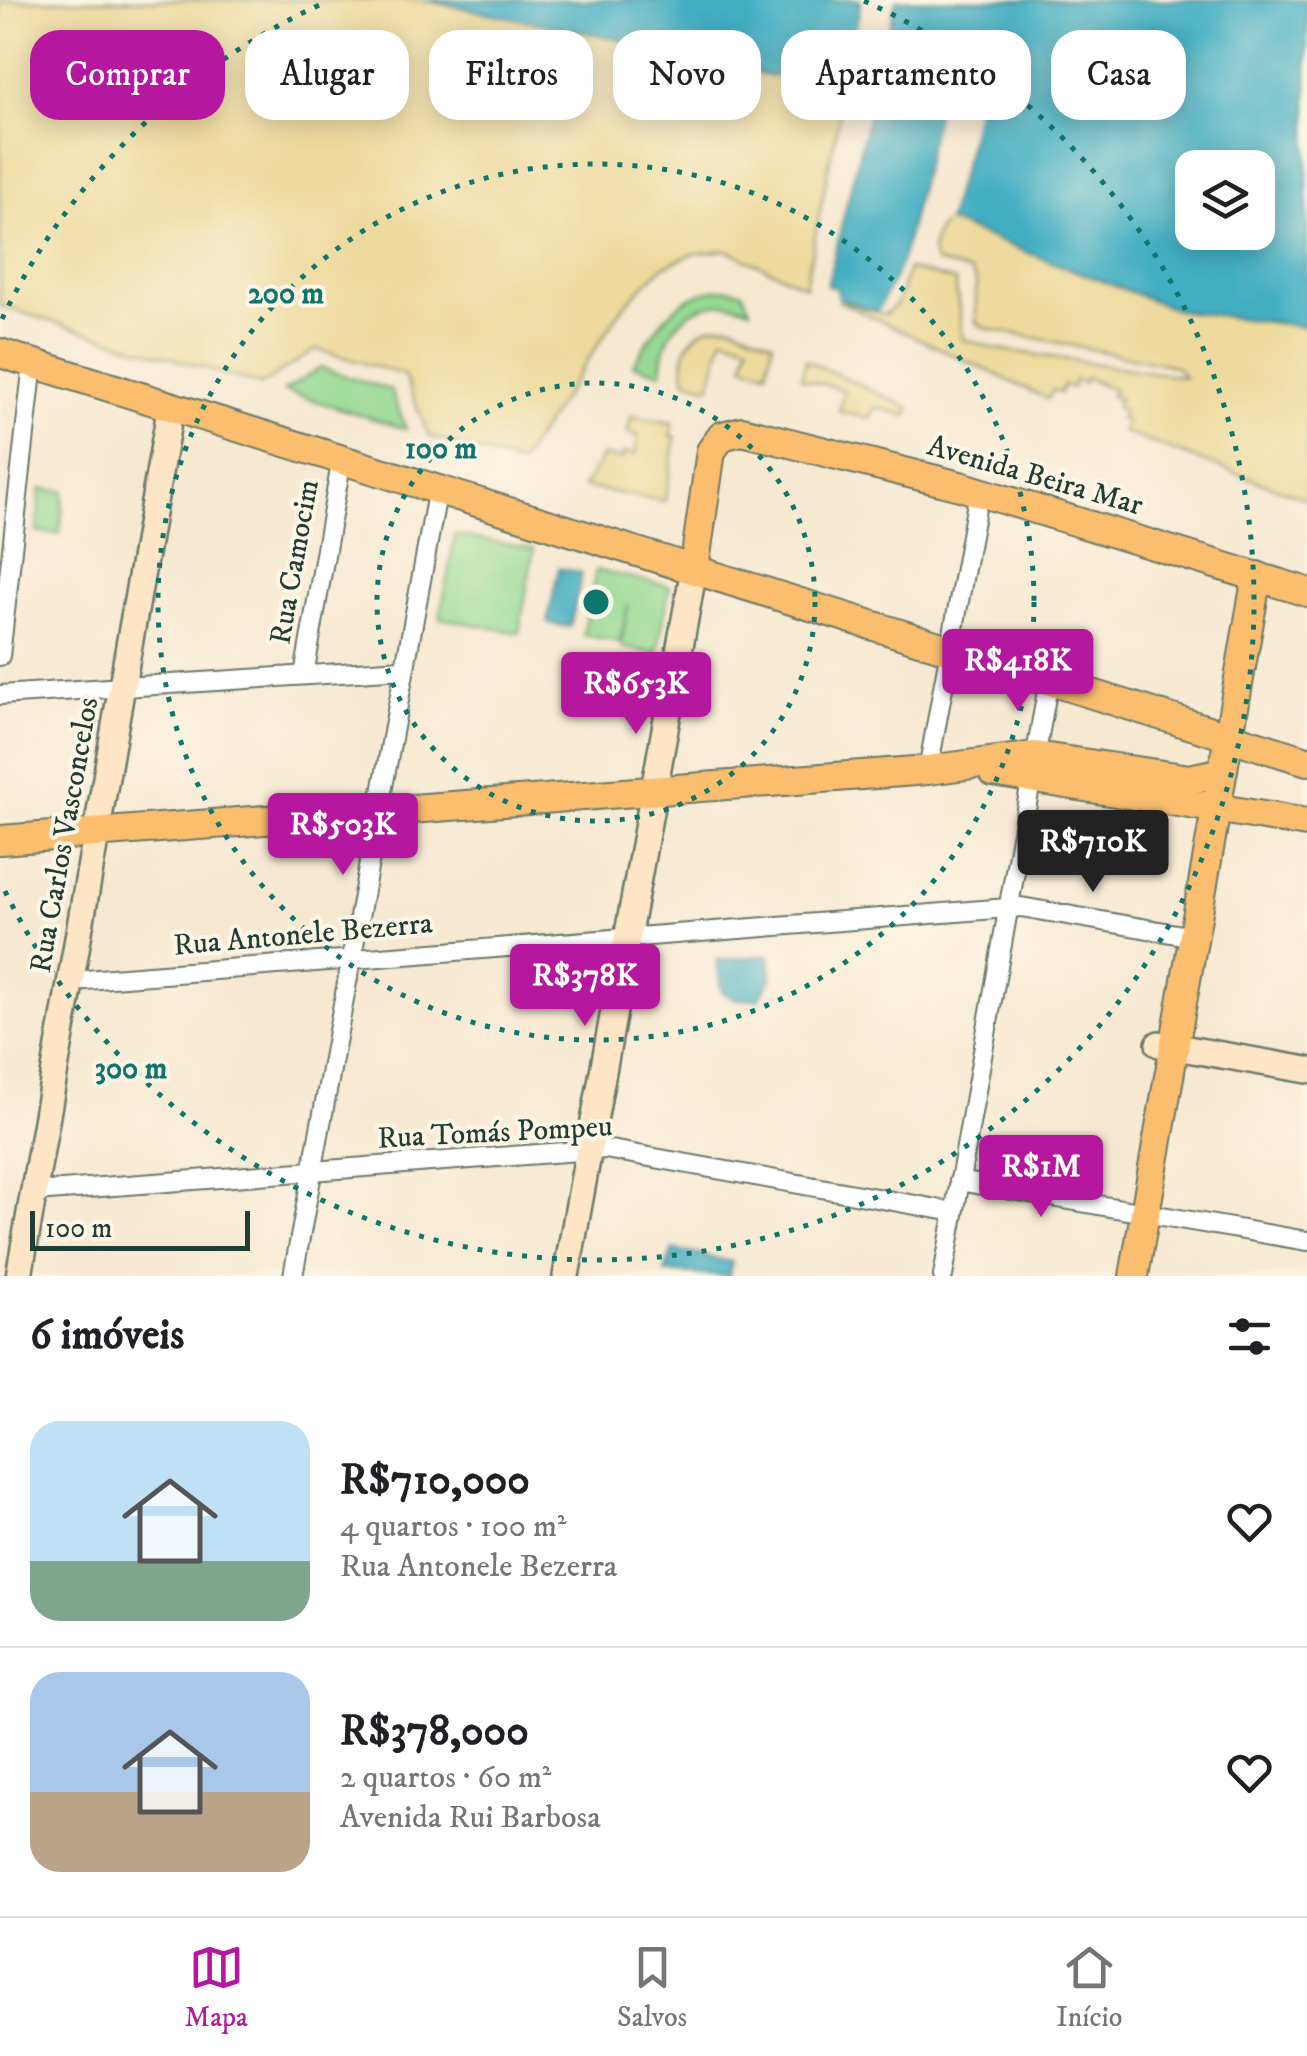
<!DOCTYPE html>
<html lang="pt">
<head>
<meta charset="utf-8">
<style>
	:root { --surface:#fff; --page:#f6f6f6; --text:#202124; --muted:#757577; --line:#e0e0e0; --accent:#b5179e }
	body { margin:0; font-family:"IM FELL DW Pica",serif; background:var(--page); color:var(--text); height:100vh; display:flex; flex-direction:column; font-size:38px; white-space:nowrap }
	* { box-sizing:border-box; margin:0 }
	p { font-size:32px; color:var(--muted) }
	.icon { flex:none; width:55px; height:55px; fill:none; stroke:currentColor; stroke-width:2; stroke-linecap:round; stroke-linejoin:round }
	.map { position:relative; height:1276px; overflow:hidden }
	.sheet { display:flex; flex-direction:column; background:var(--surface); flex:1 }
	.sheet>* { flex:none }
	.top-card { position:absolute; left:30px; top:30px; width:1248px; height:90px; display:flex; gap:20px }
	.buttons { position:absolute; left:1175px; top:150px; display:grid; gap:20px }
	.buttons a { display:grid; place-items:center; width:100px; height:100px; border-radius:20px; background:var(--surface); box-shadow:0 5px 25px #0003; font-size:50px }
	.scale { position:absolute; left:30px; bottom:25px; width:220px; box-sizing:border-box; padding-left:10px; border:5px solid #1f3d34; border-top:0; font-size:28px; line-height:35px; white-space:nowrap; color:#1f3d34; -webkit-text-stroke:8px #fcf5e5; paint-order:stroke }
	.price { position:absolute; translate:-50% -85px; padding:0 22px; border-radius:10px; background:var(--accent); color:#fff; font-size:32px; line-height:65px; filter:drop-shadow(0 2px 5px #0008) }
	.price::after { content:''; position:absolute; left:50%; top:60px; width:30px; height:22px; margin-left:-15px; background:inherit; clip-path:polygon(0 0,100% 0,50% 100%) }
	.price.current { background:#222; color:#fff }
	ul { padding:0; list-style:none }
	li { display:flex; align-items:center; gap:30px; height:250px; padding:0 30px }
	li+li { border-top:2px solid var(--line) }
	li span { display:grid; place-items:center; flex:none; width:280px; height:200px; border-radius:30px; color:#555 }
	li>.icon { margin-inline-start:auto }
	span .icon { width:120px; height:120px; fill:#fffc; stroke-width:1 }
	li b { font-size:42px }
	h2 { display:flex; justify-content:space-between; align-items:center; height:120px; padding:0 30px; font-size:42px }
	.chip { padding:0 35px; border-radius:30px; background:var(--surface); box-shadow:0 5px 25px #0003; font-size:35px; line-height:90px }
	.chip.current { background:var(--accent); color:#fff }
	.menu { display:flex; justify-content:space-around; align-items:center; height:140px; border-top:2px solid var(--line); background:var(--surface); font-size:28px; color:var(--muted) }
	.menu a { display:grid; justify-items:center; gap:5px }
	.menu .current { color:var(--accent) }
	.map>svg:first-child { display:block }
	.green { fill:#95d992; stroke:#5a8b63; stroke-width:2.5 }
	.sand { fill:#eeda9e; stroke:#868c69; stroke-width:2.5 }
	.water { fill:#43aec2; stroke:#31767b; stroke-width:2.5; fill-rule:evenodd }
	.pier { fill:#f7e8d1 }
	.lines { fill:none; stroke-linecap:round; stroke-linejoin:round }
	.street-casing { stroke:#6b796b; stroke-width:22 }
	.secondary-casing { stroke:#6b796b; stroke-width:30 }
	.primary-casing { stroke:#6b796b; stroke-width:32 }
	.street { stroke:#fff; stroke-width:18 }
	.secondary { stroke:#fde5c5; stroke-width:25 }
	.primary { stroke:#fbbe6e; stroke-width:28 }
	.ring { fill:none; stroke:#0f766e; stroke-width:5; stroke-dasharray:5 10 }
	.labels { text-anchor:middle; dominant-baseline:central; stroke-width:8; stroke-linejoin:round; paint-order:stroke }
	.street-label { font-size:30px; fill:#1f3d34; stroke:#fcf5e5 }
	.centre { fill:#0f766e; stroke:#fcf5e5; stroke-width:5 }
	.ring-label { font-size:30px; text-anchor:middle; font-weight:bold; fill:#0f766e; stroke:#fcf5e5; stroke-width:8; stroke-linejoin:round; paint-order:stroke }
</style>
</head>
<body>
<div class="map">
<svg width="1307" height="1276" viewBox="0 0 1307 1276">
	<rect width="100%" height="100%" fill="#fcf5e5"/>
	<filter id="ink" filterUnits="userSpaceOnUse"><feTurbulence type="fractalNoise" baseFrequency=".01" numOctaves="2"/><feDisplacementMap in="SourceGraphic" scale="20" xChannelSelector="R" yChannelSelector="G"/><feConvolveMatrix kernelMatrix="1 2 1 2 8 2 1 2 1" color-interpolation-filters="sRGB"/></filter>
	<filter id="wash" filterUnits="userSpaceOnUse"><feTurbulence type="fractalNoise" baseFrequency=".0048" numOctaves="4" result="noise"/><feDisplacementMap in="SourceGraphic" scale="40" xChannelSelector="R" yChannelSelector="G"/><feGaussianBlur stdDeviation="2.25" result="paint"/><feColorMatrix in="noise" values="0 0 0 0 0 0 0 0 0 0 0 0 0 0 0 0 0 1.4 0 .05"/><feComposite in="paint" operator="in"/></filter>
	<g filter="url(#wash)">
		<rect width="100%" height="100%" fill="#f7e8d1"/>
		<g class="green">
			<path d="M 732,289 L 742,291 L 750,309 C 702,290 660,323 662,373 L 633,365 C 658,324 679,287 732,289 Z"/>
			<polygon points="320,368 391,390 406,429 284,391"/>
			<polygon points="40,489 64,491 60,534 37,532"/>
			<polygon points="455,535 534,549 519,633 440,618"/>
			<polygon points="596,570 670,586 657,654 621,647 628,605 620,642 583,635"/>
		</g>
		<g class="sand">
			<polygon points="0,0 423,0 664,48 770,76 814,72 853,44 805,286 727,250 692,254 661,268 623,307 519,464 429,436 404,375 316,349 261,385 0,306"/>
			<path d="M 946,221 L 1177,310 L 1307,327 L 1307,499 L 1122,432 L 1126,422 L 1120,419 L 1123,411 L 1116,407 L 1119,399 L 1111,396 L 1114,390 L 1086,378 L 1083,383 L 1074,380 L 1072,388 L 1063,385 L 1060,393 L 1053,390 L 1048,399 L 838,301 L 885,314 L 897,304 L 908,269 L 955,281 L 963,339 L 997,349 L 1184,377 L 1175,366 L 985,328 L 976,322 L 976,280 L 970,272 L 935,262 C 928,246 934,233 946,221 Z"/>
			<path d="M 733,325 L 773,342 L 767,371 L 744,365 L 749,344 L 723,337 L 710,387 L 686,380 C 676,347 698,320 733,325 Z"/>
			<polygon points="806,360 910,408 908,416 875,407 870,419 839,411 844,390 801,378"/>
			<polygon points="631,416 673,423 671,436 676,437 665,501 583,487 603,456 622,459 624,453 635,455 638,435 628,433"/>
		</g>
		<g class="water">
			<polygon points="423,0 861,0 853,44 814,72 770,76 664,48"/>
			<path d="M 896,0 L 1307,0 L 1307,327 L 1177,310 L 946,221 C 956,183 993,105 955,79 L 944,84 L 900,268 L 878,312 L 839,298 L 837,288 L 827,286 ZM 1192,168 L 1258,168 L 1258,232 L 1192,232 Z"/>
			<polygon points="559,568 582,573 570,627 547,623"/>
			<polygon points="769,955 772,977 759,999 735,999 722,992 716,960"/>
			<polygon points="673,1249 732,1262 729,1276 665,1272"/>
		</g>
		<polygon class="pier" points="955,79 968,88 975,113 946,221 942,225 970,113 963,91 954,85 948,87 905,269 883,313 878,312 900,268 910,235 944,84"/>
	</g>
	<g filter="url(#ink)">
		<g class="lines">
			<g class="street-casing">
				<g id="street">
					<polyline points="0,656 33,363"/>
					<polyline points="304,675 342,458"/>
					<polyline points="0,695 403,669"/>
					<polyline points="928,770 979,492"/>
					<polyline points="73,981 1021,907 1194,937"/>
					<polyline points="959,1181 1307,1241"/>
					<polyline points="35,1192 605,1149 954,1212"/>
					<polyline points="293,1276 438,488"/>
					<polyline points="943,1276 1049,680"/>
				</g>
			</g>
			<g class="secondary-casing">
				<g id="secondary">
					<polyline points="1159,1044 1307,1070"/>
					<polyline points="19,1276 171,405"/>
					<polyline points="566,1276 694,569"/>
				</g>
			</g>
			<g class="primary-casing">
				<g id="primary">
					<polyline points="0,353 1307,761"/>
					<polyline points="694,569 711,451 722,436 742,431 960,486 1307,592"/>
					<polyline points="993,772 1307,823"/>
					<polyline points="0,840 928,770 1035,756 1190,779 1222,772"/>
					<polyline points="1134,1276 1257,576"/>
				</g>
			</g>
			<use href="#street" class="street"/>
			<use href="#secondary" class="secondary"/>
			<use href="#primary" class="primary"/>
		</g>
	</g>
	<g class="ring">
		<circle cx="596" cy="602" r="219"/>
		<circle cx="596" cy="602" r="438"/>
		<path d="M2 319A658 658 0 0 1 328 1M864 1A658 658 0 1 1 2 885"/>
	</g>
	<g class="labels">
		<g class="street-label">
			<text transform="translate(1035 476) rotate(16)">Avenida Beira Mar</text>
			<text transform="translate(295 562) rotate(-80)">Rua Camocim</text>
			<text transform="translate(65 835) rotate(-80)">Rua Carlos Vasconcelos</text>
			<text transform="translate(303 935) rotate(-5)">Rua Antonele Bezerra</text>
			<text transform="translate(495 1133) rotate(-3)">Rua Tomás Pompeu</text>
		</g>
	</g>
	<circle cx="596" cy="602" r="15" class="centre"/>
	<g class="ring-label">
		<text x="286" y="303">200 m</text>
		<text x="441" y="458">100 m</text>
		<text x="131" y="1078">300 m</text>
	</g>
</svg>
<div class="buttons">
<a><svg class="icon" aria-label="layers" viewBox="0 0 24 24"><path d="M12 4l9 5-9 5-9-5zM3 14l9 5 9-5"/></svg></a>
</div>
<div class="scale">100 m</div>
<b class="price" style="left:1018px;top:714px">R$418K</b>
<b class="price" style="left:636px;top:737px">R$653K</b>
<b class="price" style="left:343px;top:878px">R$503K</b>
<b class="price current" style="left:1093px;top:895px">R$710K</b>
<b class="price" style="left:585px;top:1029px">R$378K</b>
<b class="price" style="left:1041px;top:1220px">R$1M</b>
<div class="top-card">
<a class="chip current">Comprar</a>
<a class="chip">Alugar</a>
<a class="chip">Filtros</a>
<a class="chip">Novo</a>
<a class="chip">Apartamento</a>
<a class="chip">Casa</a>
</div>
</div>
<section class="sheet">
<h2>6 imóveis<svg class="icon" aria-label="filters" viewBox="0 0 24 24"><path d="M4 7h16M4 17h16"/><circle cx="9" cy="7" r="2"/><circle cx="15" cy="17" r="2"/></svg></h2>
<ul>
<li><span style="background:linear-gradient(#bfe0f5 70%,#7fa58c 0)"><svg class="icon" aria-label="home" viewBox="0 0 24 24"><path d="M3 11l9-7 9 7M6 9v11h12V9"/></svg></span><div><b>R$710,000</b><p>4 quartos · 100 m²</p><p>Rua Antonele Bezerra</p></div><svg class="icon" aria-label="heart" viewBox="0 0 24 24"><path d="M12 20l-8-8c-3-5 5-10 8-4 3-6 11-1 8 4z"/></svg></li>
<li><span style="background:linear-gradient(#a9c7e8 60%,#b9a48a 0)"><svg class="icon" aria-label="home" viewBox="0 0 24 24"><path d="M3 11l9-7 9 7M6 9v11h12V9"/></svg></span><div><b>R$378,000</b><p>2 quartos · 60 m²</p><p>Avenida Rui Barbosa</p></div><svg class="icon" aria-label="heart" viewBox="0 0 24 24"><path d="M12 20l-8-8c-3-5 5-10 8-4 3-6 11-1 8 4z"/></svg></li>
</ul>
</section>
<nav class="menu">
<a class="current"><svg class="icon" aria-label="map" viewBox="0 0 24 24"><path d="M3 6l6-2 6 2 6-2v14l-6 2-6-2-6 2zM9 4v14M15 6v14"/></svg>Mapa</a>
<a><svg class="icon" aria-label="saved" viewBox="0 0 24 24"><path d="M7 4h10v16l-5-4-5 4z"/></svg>Salvos</a>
<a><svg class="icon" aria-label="home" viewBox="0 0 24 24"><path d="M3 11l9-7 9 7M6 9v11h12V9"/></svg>Início</a>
</nav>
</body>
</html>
